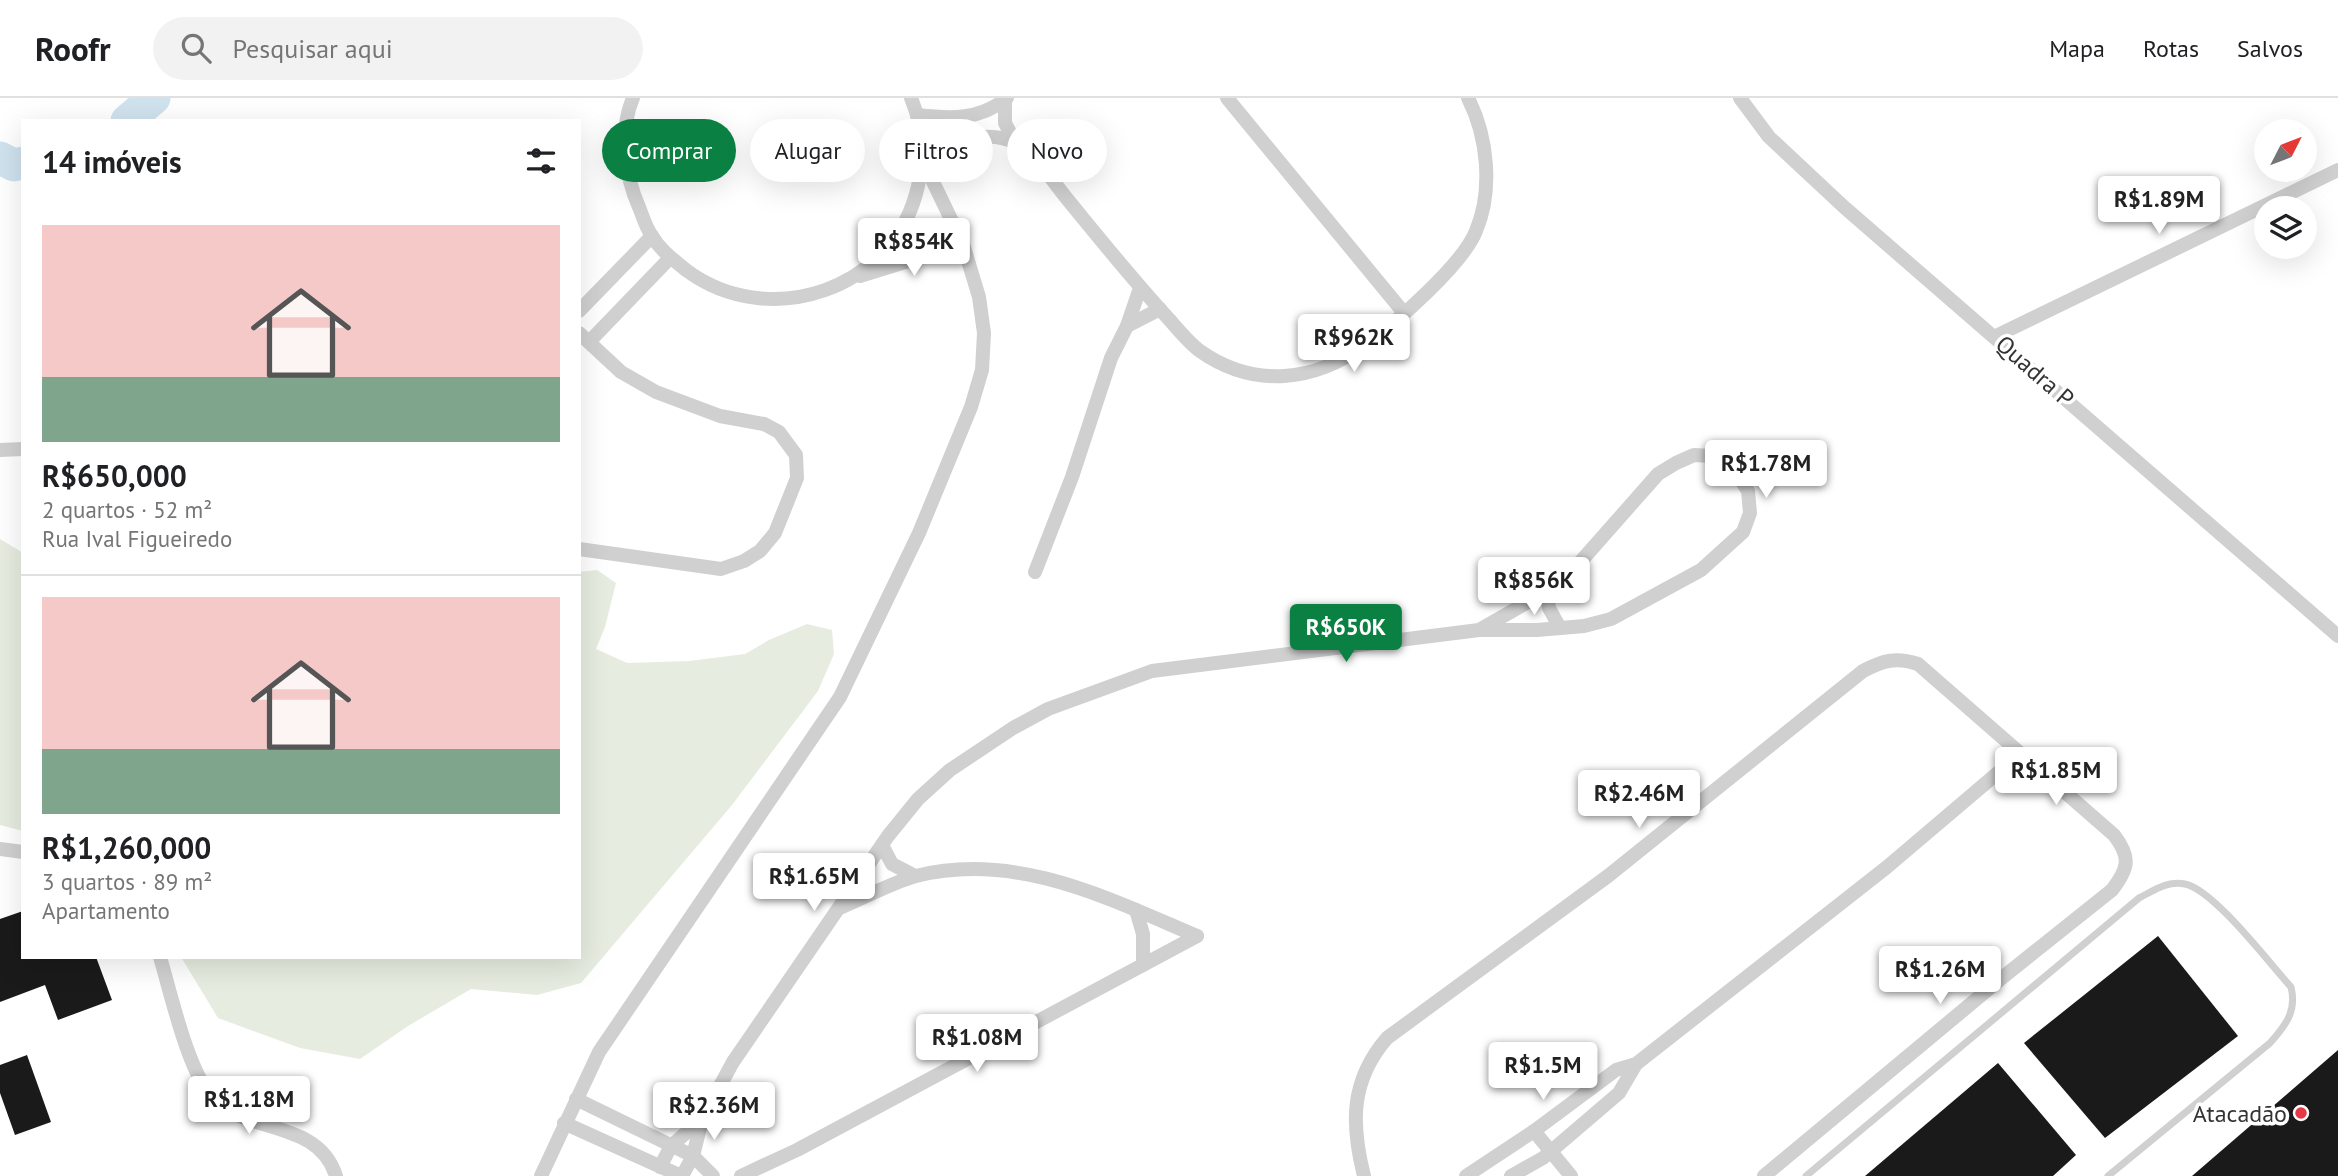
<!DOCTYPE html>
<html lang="pt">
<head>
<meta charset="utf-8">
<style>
	:root { --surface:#fff; --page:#f2f2f2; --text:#202124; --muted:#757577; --line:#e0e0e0; --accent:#0b8043 }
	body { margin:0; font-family:"PT Sans",sans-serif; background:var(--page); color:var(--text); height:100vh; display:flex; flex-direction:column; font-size:26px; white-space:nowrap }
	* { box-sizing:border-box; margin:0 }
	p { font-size:23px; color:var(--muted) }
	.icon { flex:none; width:38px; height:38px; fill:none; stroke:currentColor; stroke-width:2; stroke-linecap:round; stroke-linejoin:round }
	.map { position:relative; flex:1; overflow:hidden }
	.sheet { position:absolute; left:21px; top:21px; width:560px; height:840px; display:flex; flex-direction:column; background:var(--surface); border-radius:0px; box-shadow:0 7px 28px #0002 }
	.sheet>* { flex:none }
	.top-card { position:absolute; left:602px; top:21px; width:665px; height:63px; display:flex; gap:14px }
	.needle { width:46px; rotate:48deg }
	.tools { position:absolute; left:2254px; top:21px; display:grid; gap:14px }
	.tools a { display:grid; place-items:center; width:63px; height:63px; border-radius:50%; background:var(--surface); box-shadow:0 7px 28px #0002; font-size:35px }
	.price { position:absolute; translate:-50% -60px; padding:0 16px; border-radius:7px; background:#fff; color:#222; font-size:23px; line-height:46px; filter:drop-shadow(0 2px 4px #0008) }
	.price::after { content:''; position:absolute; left:50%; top:42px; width:21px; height:16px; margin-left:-10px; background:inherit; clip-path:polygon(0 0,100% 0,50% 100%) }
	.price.active { background:var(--accent); color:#fff }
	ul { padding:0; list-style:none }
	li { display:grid; align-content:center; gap:14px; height:371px; padding:0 21px }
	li+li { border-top:2px solid var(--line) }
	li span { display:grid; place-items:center; height:217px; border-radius:0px; color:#555 }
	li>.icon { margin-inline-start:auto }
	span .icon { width:126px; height:126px; fill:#fffc; stroke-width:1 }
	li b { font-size:30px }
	h2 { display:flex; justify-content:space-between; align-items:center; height:84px; padding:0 21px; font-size:30px }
	.tag { padding:0 24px; border-radius:32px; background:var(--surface); box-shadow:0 7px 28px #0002; font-size:24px; line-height:63px }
	.tag.active { background:var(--accent); color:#fff }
	header { display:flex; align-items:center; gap:42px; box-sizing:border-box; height:98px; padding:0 35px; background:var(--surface); border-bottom:2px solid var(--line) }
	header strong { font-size:33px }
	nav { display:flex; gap:38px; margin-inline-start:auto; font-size:24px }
	.search { width:490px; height:63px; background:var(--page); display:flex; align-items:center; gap:18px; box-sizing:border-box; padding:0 24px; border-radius:38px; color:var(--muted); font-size:26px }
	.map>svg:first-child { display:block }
	.green { fill:#e6ecdf }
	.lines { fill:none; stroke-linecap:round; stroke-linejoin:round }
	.river { stroke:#cfe2ee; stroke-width:33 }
	.building { fill:#1a1a1a }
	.service { stroke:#d0d0d0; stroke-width:7 }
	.minor { stroke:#d0d0d0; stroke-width:14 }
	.poi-dot { fill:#e63946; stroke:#fff; stroke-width:2.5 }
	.labels { text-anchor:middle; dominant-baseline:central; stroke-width:7; stroke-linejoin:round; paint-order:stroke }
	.street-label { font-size:24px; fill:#333; stroke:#fff }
	.poi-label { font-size:24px; fill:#333; stroke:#fff; text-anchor:end }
</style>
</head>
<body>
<header>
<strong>Roofr</strong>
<div class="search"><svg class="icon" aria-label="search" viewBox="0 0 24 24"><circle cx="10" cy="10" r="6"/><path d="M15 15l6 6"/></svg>Pesquisar aqui</div>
<nav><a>Mapa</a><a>Rotas</a><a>Salvos</a></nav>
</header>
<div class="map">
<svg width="2338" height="1078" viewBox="0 0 2338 1078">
	<rect width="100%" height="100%" fill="#fff"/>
	<g class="green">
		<polygon points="0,441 23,455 23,733 0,727"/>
		<polygon points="597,472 616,485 605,529 596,551 627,565 689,563 745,556 769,542 807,526 832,532 834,556 818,593 732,707 581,885 537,897 471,891 408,928 360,961 300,950 218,920 181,859 579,859 579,474"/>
	</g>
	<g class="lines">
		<g class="river">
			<polyline points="127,23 154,0"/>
			<polyline points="0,60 14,67 23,65"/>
		</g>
	</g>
	<g class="building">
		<polygon points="23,813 23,859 96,859 112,902 58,922 45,887 0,904 0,821"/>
		<polygon points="2158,838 2238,938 2105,1040 2024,945"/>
		<polygon points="2338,952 2338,1078 2192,1078"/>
		<polygon points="27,957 51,1024 15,1037 0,995 0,967"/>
		<polygon points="1998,965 2076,1057 2053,1078 1865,1078"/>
	</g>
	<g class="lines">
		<path class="service" d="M 1806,1078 L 2139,800 C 2153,793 2168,782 2185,786 C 2214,792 2269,865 2291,889 C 2297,913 2286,927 2270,945 L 2108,1078"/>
		<g class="minor">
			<path d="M 633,0 C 619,32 625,78 639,109 C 643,119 646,130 652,138 C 660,152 674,162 686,172 C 769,234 895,192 918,88 C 924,59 923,28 911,0"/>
			<polyline points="1227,0 1404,215"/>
			<polyline points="1740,0 1769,39 1844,109 2338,538"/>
			<polyline points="1005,2 1005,25 1015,44"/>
			<path d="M 918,17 C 951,21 980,22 1007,0"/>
			<path d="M 921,53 C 950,47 985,30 1014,44 C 1035,55 1053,84 1068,102 C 1100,141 1132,181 1167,219 C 1177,230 1188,244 1200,253 C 1254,291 1315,284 1366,246 C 1396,225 1463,166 1476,133 C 1493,93 1488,39 1468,0"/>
			<polyline points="860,178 963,146"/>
			<polyline points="579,213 652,138"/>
			<polyline points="1127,228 1160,211"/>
			<polyline points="579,235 621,274 656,294 720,318 764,326 779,334 796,357 797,380 775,435 760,453 744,463 721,471 579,451"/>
			<polyline points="1996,238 2338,72"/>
			<polyline points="589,244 670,160"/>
			<polyline points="0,352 23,351"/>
			<polyline points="1035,474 1072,379 1111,260 1127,228 1140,190"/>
			<polyline points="1547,493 1549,510 1560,530"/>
			<polyline points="882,747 892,766 915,778"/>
			<polyline points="0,751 23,754"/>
			<path d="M 842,809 C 866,799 891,785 916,778 C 1016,753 1107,800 1197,838"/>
			<polyline points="1136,812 1143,836 1143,867"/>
			<path d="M 160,859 C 171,896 188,974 213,1000 C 248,1037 318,1021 336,1078"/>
			<polyline points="576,1001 693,1058 713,1078"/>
			<polyline points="564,1025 681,1078"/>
			<polyline points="1534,1033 1571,1078"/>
			<polyline points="660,1069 671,1048 702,1021"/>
			<polyline points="541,1078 599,954 840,599 919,435 971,309 982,272 984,235 979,199 963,146 923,63"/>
			<polyline points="682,1078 693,1058 702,1021 733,964 888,738 918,701 950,672 1013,630 1048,611 1152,573 1479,532 1537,532 1584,528 1611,521 1701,472 1743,434 1750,415 1748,393 1737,376 1712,358 1694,357 1676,365 1658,376 1575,470 1542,496 1479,532"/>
			<polyline points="741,1078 797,1052 1197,838"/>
			<path d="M 1364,1078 C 1351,1026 1350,983 1387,940 L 1608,778 L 1863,573 C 1884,562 1896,559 1918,566 L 2114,737 C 2131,759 2129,770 2112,792 L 2003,879 L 1764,1078"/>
			<polyline points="1466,1078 1534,1033 1616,972 1636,966 1887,769 2020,656"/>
			<polyline points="1511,1078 1543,1060 1619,995 1636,966"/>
		</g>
	</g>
	<circle class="poi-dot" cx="2301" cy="1015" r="7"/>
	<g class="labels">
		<g class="street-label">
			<text transform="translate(2035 273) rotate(41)">Quadra P</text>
		</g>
		<g class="poi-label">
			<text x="2287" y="1015">Atacadão</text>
		</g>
	</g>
</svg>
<div class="tools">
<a><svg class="needle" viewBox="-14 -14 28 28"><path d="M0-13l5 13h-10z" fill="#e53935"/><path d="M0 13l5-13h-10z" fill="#757577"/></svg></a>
<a><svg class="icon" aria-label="layers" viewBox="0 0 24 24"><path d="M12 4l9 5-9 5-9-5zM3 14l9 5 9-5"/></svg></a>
</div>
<b class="price" style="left:2159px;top:138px">R$1.89M</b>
<b class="price" style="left:914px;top:180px">R$854K</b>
<b class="price" style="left:1354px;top:276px">R$962K</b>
<b class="price" style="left:1766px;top:402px">R$1.78M</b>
<b class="price" style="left:1534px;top:519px">R$856K</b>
<b class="price active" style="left:1346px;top:566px">R$650K</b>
<b class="price" style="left:2056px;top:709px">R$1.85M</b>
<b class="price" style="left:1639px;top:732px">R$2.46M</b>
<b class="price" style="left:814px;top:815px">R$1.65M</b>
<b class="price" style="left:1940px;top:908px">R$1.26M</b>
<b class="price" style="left:977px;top:976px">R$1.08M</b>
<b class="price" style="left:1543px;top:1004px">R$1.5M</b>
<b class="price" style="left:249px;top:1038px">R$1.18M</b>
<b class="price" style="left:714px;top:1044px">R$2.36M</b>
<div class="top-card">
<a class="tag active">Comprar</a>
<a class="tag">Alugar</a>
<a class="tag">Filtros</a>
<a class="tag">Novo</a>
</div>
<section class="sheet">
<h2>14 imóveis<svg class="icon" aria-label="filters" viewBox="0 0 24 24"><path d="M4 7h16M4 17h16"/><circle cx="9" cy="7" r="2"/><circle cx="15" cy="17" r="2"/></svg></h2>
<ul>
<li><span style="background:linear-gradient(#f6c9c9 70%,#7fa58c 0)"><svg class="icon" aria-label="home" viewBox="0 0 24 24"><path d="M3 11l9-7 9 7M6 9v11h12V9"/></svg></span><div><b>R$650,000</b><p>2 quartos · 52 m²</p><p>Rua Ival Figueiredo</p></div></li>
<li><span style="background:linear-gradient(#f6c9c9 70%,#7fa58c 0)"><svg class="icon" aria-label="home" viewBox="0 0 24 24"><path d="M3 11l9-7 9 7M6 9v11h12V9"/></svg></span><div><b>R$1,260,000</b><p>3 quartos · 89 m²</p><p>Apartamento</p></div></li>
</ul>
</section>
</div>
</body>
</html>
